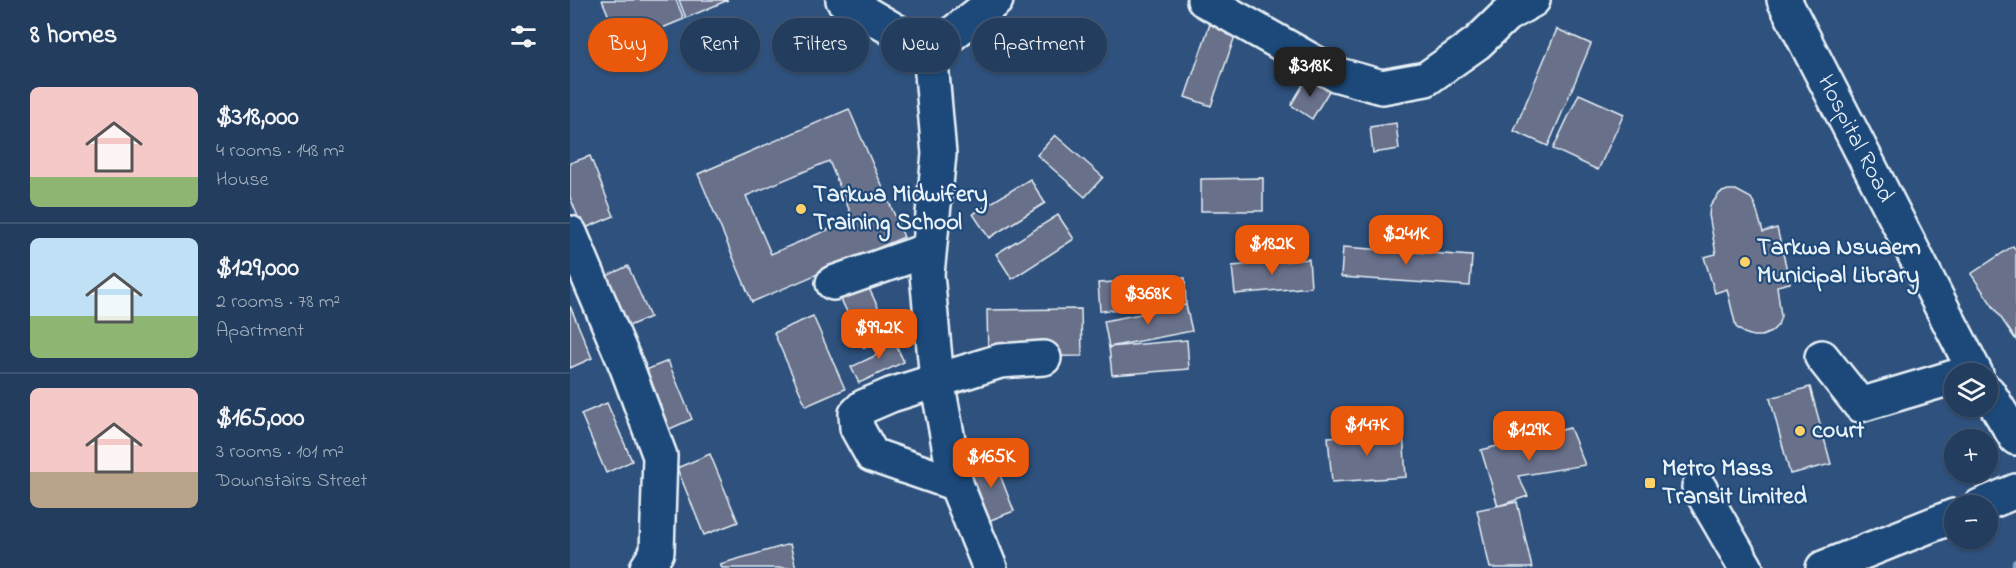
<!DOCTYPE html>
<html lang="en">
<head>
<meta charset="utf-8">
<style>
	:root { --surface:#223d5e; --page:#2e4867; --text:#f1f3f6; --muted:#a2aebc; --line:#3f5673; --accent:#ea580c }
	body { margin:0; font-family:"Indie Flower",sans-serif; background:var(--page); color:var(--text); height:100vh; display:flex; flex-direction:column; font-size:22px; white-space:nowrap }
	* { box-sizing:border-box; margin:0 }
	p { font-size:20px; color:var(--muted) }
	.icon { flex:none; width:33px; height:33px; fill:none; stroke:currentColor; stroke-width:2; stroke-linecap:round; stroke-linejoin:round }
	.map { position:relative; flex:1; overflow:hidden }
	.details { display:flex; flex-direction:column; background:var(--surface); width:570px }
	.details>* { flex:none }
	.guide { position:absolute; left:18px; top:18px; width:570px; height:54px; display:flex; gap:12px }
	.controls { position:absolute; left:1374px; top:363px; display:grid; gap:12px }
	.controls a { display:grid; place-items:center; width:54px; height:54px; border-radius:50%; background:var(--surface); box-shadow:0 2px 4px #0004,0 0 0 2px var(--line); font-size:30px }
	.price { position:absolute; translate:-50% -51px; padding:0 14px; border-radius:12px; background:var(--accent); color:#fff; font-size:20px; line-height:39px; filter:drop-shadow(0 2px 3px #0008) }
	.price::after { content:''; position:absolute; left:50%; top:36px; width:18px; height:14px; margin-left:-9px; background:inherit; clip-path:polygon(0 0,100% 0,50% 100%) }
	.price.active { background:#222; color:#fff }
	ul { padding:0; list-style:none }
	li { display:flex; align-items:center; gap:18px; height:150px; padding:0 30px }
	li+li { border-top:2px solid var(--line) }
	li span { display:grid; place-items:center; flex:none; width:168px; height:120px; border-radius:9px; color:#555 }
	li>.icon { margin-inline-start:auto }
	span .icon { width:72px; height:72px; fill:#fffc; stroke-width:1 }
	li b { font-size:26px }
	h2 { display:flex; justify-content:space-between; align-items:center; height:72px; padding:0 30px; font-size:26px }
	.pill { padding:0 21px; border-radius:27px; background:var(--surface); box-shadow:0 2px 4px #0004,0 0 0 2px var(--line); font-size:21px; line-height:54px }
	.pill.active { background:var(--accent); color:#fff }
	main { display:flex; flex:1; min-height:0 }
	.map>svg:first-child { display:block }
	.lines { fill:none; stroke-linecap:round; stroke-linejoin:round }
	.stream { stroke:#87a5c4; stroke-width:8 }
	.building { fill:#686f8a; stroke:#e8f1f8; stroke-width:1.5; fill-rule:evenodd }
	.minor-casing { stroke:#e8f1f8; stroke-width:38 }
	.minor { stroke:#1f4a7a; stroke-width:33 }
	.poi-dot { fill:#ffd166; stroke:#1f4a7a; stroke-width:2 }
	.labels { text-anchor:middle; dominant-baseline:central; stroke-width:4.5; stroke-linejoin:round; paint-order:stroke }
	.street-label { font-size:24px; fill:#e8f1f8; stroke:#1f4a7a }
	.poi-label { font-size:24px; font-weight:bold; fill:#e8f1f8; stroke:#1f4a7a; text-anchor:start }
</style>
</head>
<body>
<main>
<section class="details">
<h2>8 homes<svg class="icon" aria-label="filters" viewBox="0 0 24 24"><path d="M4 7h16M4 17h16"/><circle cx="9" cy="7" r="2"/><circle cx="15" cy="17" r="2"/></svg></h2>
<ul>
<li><span style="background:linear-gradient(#f6c9c9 75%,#8fb573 0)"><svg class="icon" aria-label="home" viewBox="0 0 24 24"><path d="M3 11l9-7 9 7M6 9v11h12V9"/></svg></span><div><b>$318,000</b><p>4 rooms · 148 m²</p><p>House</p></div></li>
<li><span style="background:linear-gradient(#bfe0f5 65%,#8fb573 0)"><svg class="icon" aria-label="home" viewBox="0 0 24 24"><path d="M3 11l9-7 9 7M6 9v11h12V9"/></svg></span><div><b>$129,000</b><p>2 rooms · 78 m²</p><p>Apartment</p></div></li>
<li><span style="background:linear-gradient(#f6c9c9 70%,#b9a48a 0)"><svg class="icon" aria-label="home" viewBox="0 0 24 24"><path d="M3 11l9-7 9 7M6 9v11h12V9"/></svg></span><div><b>$165,000</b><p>3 rooms · 101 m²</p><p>Downstairs Street</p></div></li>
</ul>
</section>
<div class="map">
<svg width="1446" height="568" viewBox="0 0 1446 568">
	<rect width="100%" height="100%" fill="#2e517d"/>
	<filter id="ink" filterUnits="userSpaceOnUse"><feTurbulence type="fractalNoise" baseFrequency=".0167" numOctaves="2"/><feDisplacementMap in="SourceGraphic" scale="12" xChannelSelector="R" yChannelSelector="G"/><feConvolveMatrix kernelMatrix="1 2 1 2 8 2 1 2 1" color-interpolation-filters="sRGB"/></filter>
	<g filter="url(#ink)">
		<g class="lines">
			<polyline class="stream" points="1445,568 1446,563"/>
		</g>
		<g class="building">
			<polygon points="32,0 106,0 114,19 51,45"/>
			<polygon points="109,0 158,0 116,18"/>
			<polygon points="641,21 667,30 641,106 615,97"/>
			<polygon points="987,29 1021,44 978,146 944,131"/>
			<polygon points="737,78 759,91 742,119 721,105"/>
			<polygon points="1009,94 1054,114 1028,170 983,149"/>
			<path d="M 279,109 L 334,237 L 182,302 L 128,174 ZM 259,161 L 283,219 L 201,254 L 176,196 Z"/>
			<polygon points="826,123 829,149 803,153 800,127"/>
			<polygon points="485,135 533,177 515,197 467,155"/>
			<polygon points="20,156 44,216 13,229 0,197 0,163"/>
			<polygon points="693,178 693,211 631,211 631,179"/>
			<polygon points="460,179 475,203 419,238 403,214"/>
			<polygon points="1158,190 1166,190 1181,198 1185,205 1193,232 1207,228 1220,283 1207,286 1211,316 1208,325 1201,332 1192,336 1183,336 1174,333 1166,327 1157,289 1145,293 1134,257 1146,254 1139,215 1140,206 1150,193"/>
			<polygon points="488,215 504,239 442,279 426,254"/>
			<polygon points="1443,246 1446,251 1446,340 1401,274"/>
			<polygon points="773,247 902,256 900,286 771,277"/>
			<polygon points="739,259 741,287 665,294 662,266"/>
			<polygon points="58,266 80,317 54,328 32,278"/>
			<polygon points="615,278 616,305 530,311 528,283"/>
			<polygon points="297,284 321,335 294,348 270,297"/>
			<polygon points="616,305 622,331 539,347 534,321"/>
			<polygon points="0,306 22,358 0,368"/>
			<polygon points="511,309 512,356 418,357 417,310"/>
			<polygon points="243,316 275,389 236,406 204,333"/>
			<polygon points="321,335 334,362 289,383 281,367 309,354 304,343"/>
			<polygon points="617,340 619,369 542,375 539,347"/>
			<polygon points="98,361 122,419 95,431 71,372"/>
			<polygon points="1240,387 1261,464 1220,474 1200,398"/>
			<polygon points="37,403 62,461 36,473 11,414"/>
			<polygon points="1000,428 1015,465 948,476 958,496 928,506 911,450"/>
			<polygon points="833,432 836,477 762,482 758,437"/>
			<polygon points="140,454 168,522 134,535 107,468"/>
			<polygon points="423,457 444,511 418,521 398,466"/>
			<polygon points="947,502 962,568 920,568 907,510"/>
			<polygon points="220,544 226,568 152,568 150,564"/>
		</g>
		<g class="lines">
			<g class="minor-casing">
				<g id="minor">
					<polyline points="273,0 360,51"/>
					<polyline points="634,0 765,74 812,87 856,79 907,43 936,15 963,0"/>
					<path id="s1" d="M 1214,0 L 1406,374"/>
					<polyline points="360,51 369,154 357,274 367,380 386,484 420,568"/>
					<polyline points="360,51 426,0"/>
					<polyline points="0,233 56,365 90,456 87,552 77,568"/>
					<polyline points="263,283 358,250"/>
					<polyline points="1252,357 1290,405 1384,377"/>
					<polyline points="1418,392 1446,438"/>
					<polyline points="386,484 302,455 287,428 286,414 293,407 321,395 430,361 474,358"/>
					<polyline points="1129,487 1176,568"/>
					<polyline points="1410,506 1446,491"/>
					<polyline points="1253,568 1384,516"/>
				</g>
			</g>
			<use href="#minor" class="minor"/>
		</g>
	</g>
	<g class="poi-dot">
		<circle cx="231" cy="209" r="6"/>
		<circle cx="1175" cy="262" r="6"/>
		<circle cx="1230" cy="431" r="6"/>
		<rect x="1074" y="477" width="12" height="12" rx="3"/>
	</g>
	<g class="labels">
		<g class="street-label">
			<text stroke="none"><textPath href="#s1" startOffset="156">Hospital Road</textPath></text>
		</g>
		<g class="poi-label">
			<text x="243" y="195">Tarkwa Midwifery<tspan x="243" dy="28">Training School</tspan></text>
			<text x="1187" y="248">Tarkwa Nsuaem<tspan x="1187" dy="28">Municipal Library</tspan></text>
			<text x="1242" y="431">court</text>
			<text x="1092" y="469">Metro Mass<tspan x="1092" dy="28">Transit Limited</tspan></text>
		</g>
	</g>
</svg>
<div class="controls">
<a><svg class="icon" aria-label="layers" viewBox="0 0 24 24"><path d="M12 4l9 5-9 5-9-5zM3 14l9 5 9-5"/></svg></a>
<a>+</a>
<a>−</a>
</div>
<b class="price active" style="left:740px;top:98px">$318K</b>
<b class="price" style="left:836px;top:266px">$241K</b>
<b class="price" style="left:702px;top:276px">$182K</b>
<b class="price" style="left:578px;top:326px">$368K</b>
<b class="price" style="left:309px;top:360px">$99.2K</b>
<b class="price" style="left:797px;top:457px">$147K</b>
<b class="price" style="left:959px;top:462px">$129K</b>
<b class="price" style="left:421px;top:489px">$165K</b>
<div class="guide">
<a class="pill active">Buy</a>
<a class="pill">Rent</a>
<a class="pill">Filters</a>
<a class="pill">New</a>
<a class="pill">Apartment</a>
</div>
</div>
</main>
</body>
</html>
